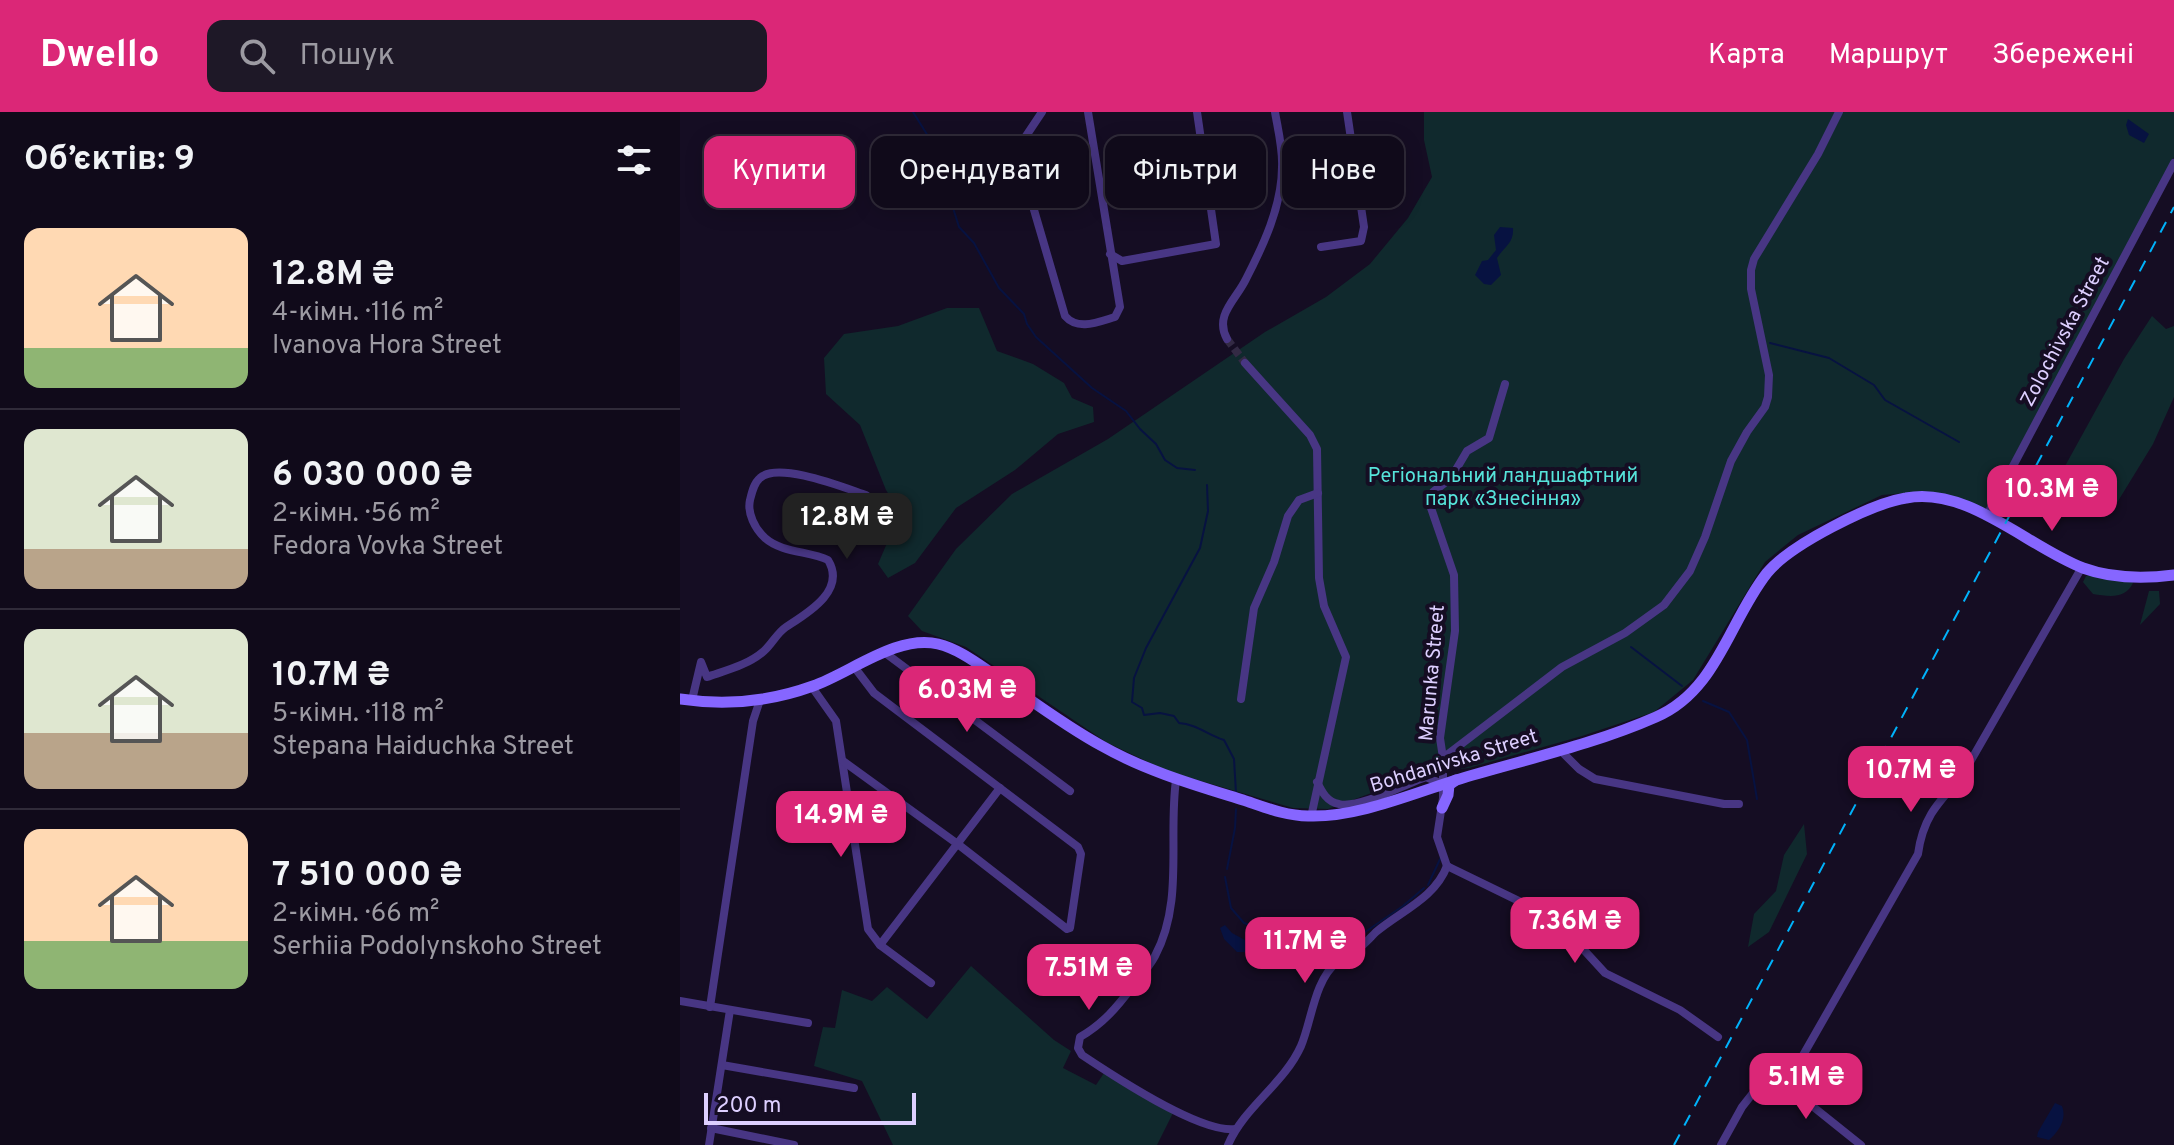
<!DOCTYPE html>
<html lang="uk">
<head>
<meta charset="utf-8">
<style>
	:root { --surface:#100a1a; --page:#1e1827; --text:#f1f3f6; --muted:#9c9aa2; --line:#302b39; --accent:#db2777 }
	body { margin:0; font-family:Overpass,sans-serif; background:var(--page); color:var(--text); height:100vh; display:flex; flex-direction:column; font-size:30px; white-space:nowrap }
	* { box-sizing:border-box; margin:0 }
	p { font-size:26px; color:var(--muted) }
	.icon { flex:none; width:44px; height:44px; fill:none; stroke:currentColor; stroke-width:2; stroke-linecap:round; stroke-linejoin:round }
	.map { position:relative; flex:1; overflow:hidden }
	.sheet { display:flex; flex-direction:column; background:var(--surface); width:680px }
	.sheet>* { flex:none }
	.guide { position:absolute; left:24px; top:24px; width:760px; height:72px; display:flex; gap:16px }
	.scale { position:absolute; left:24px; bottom:20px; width:212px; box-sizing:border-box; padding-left:8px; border:4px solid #ddcfff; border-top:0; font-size:22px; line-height:28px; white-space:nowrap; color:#ddcfff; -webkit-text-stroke:6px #150d23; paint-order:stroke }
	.price { position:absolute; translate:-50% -68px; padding:0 18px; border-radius:16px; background:var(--accent); color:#fff; font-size:26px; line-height:52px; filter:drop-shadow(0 2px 4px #0008) }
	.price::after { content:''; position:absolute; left:50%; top:48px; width:24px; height:18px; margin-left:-12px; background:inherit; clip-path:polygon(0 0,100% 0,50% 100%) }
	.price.selected { background:#222; color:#fff }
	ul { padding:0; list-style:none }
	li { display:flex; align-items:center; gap:24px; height:200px; padding:0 24px }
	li+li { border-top:2px solid var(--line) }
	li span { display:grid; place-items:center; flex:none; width:224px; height:160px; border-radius:16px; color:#555 }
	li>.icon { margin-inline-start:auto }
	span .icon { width:96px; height:96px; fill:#fffc; stroke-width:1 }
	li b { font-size:34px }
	h2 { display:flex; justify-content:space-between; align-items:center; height:96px; padding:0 24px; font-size:34px }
	.tag { padding:0 28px; border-radius:16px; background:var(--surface); box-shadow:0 4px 20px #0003,0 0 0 2px var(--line); font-size:28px; line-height:72px }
	.tag.selected { background:var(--accent); color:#fff }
	header { display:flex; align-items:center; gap:48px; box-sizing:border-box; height:112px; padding:0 40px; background:var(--accent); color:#fff }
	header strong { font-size:38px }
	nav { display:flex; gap:44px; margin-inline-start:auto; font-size:28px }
	.search { width:560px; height:72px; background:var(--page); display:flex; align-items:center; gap:20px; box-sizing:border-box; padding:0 28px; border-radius:16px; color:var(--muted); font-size:30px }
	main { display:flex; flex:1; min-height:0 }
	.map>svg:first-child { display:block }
	.green { fill:#10292d }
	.water { fill:#071241 }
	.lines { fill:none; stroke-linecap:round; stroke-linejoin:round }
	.stream { stroke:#071241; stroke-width:2 }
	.minor-tunnel { stroke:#332a44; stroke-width:8; stroke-dasharray:8 4; stroke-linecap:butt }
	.minor { stroke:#483684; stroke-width:8 }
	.secondary { stroke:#8666ff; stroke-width:11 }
	.rail { stroke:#00b2fa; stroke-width:2; stroke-dasharray:12 10; stroke-linecap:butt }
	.labels { text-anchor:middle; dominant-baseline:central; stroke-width:8; stroke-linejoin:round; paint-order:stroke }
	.street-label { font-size:20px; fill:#ddcfff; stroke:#150d23 }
	.park-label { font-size:20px; fill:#56e4db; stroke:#150d23 }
</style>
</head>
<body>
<header>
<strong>Dwello</strong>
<div class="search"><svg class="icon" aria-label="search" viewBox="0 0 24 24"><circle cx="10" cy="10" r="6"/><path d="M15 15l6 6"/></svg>Пошук</div>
<nav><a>Карта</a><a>Маршрут</a><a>Збережені</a></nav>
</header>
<main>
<section class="sheet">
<h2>Об’єктів: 9<svg class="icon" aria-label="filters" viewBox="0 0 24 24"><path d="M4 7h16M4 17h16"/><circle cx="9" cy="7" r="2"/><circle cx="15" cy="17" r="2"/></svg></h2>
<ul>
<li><span style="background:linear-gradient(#ffd9b3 75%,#8fb573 0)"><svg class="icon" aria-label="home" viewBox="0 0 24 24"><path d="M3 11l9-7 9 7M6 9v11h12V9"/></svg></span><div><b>12.8M ₴</b><p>4-кімн. · 116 m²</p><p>Ivanova Hora Street</p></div></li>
<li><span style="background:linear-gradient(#dfe7d0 75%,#b9a48a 0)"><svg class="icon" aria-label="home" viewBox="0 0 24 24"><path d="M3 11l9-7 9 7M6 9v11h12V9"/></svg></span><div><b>6 030 000 ₴</b><p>2-кімн. · 56 m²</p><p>Fedora Vovka Street</p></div></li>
<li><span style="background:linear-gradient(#dfe7d0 65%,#b9a48a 0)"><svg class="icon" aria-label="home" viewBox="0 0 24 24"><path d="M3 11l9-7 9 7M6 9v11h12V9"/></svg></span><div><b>10.7M ₴</b><p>5-кімн. · 118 m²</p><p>Stepana Haiduchka Street</p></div></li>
<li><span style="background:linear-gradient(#ffd9b3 70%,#8fb573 0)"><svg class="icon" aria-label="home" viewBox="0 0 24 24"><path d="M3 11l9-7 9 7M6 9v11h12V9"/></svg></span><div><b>7 510 000 ₴</b><p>2-кімн. · 66 m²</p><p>Serhiia Podolynskoho Street</p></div></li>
</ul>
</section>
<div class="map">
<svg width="1494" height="1033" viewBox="0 0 1494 1033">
	<rect width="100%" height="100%" fill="#150d23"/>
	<g class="green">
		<polygon points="744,0 1494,0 1494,45 1311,394 1304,397 1266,383 1238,380 1202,383 1118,423 1085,450 1013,568 974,600 902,624 789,656 743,662 648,697 613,696 487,659 426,630 286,535 242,519 228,504 276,437 332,382 428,327 585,220 646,185 690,152 728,106 752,65 744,28"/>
		<polygon points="267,196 299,196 317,239 353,252 384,271 392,286 413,295 414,310 378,322 335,358 276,396 235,451 208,466 198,452 220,401 206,378 180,313 146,282 144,246 164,222 218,214"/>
		<polygon points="1472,204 1486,217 1494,214 1494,285 1473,332 1435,394 1414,403 1376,394 1368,385 1444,247"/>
		<path d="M 1410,463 L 1452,469 L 1453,471 C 1445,488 1428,484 1413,482 L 1403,470 L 1406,464 Z"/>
		<polygon points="1469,479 1479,479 1480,492 1460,513"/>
		<polygon points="1124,712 1127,742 1089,820 1068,835 1074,802 1096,779 1104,743"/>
		<polygon points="291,854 374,928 391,939 383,956 416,973 424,961 494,999 477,1033 213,1033 182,969 134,954 143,915 155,916 162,878 192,889 207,875 247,907"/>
	</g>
	<g class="water">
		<polygon points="1448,7 1469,22 1464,31 1449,23 1446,13"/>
		<path d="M 820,115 L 833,116 C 834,131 825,134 817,146 L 821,163 L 811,173 L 804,172 L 795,163 L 802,149 L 808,148 L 816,138 L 814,123 Z"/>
		<polygon points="545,813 552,821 565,828 569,834 566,840 557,840 544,827 540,816"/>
		<path d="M 1375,991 L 1382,994 C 1387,1007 1379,1019 1369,1028 L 1357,1025 L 1358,1020 Z"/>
	</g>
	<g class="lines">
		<g class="stream">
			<polyline points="233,0 253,32 279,115 294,131 319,176 344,202 347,212 356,225 412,276 446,299 460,317 476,332 485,348 497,356 515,358"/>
			<polyline points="1090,231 1149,246 1194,273 1205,288 1279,330"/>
			<path d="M 527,373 L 528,399 L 520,436 L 466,536 L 454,566 L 452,590 L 462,596 L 464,603 L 480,601 L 494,604 L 499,611 C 516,612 528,623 544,628 L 554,647 L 556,681"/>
			<polyline points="951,535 1002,574"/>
			<polyline points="1023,589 1049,600 1067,628 1077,687"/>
			<polyline points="547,757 555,716 556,697"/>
			<polyline points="545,765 551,796 564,811 593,822 616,820 654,842"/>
			<polyline points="748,773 761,745"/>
			<polyline points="659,838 723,794 744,776"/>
		</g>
		<polyline class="minor-tunnel" points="547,227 565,251"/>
		<g class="minor">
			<path d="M 362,0 L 344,27 L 338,43 L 385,204 C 398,219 418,210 435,205 L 440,195 L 408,0"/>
			<polyline points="641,135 681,129 684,115 667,0"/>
			<polyline points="430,142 442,149 536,132 517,0"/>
			<path d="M 547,227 C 534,203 556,188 566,167 C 583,134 602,94 602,55 C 603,37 598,18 595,0"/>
			<polyline points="565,251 630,323 637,337 639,466 644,494 666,545 631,705"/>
			<polyline points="1307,403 1494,51"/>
			<polyline points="204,540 390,679"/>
			<polyline points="132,575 156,609 188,817 200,833 251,871"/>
			<polyline points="561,587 574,496 594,450 608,404 619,388 638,381"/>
			<path d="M 12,588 L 21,550 L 27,565 C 47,558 68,553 84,539 C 92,532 97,521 106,515 C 126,502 167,479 148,448 C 129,439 102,441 85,426 C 75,417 67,401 70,388 C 72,380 74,371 80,366 C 98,349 165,376 186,383"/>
			<polyline points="880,638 899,657 915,667 1044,692 1059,692"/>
			<polyline points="763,646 760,626 775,519 774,463 751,396 753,380 771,366 787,339 809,326 825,272"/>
			<polyline points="163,649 279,733 387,817 390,816 401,742 398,735 194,581 175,556"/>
			<path d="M 496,668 C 488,726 504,790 475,844 C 469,855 460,865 453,874 C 437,895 423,912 400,925 L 398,936 L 402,943 C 432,963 519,1021 555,1017"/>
			<path d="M 637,670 C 642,680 647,690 659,692 C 678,697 726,672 746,665 L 762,672"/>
			<polyline points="767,754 757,725 763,686 763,646 882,555 945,521 984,493 1010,459 1025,425 1051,349 1067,320 1085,295 1088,285 1089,263 1071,177 1071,158 1074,147 1138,42 1159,0"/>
			<polyline points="767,754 849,794 903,837 925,861 1000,898 1038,925"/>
			<polyline points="200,833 320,676"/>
			<polyline points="0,889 128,911"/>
			<polyline points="30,895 73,609 80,588"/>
			<polyline points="42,953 174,976"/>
			<path d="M 1106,973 L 1238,742 C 1243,705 1258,691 1282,664 L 1402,455"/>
			<polyline points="31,1016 114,1033"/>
			<polyline points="29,1033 50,898"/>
			<path d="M 548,1033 C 564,995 604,972 621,934 C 632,908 634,869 657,850 C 663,844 671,842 678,837 C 685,832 690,826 696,820 C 721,799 755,786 767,754"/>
			<polyline points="1041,1033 1062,995 1088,962 1106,973 1181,1033"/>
		</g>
		<g class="secondary">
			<path d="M 0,587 C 46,594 89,590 133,574 C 170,561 218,522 258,532 C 279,537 298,552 316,564 C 351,588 385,614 422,634 C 466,659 515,673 563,688 C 584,695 606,704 628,704 C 678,706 736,680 783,666 C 847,647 915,632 976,605 C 1037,579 1049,509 1087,461 C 1110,433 1190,392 1226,386 C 1288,374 1348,435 1403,456 C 1433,467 1463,467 1494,463"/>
			<polyline points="762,696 768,683 769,673 776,668"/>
		</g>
		<polyline class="rail" points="994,1033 1494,95"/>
	</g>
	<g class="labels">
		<g class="street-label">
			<text transform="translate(1386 220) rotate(-62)">Zolochivska Street</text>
			<text transform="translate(753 561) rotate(-85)">Marunka Street</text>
			<text transform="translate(774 650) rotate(-17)">Bohdanivska Street</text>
		</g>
		<g class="park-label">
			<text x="823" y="365">Регіональний ландшафтний<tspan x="823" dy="23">парк «Знесіння»</tspan></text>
		</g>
	</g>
</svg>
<div class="scale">200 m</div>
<b class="price" style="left:1372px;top:421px">10.3M ₴</b>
<b class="price selected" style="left:167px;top:449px">12.8M ₴</b>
<b class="price" style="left:287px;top:622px">6.03M ₴</b>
<b class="price" style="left:1231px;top:702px">10.7M ₴</b>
<b class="price" style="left:161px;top:747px">14.9M ₴</b>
<b class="price" style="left:895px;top:853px">7.36M ₴</b>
<b class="price" style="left:625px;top:873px">11.7M ₴</b>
<b class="price" style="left:409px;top:900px">7.51M ₴</b>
<b class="price" style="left:1126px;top:1009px">5.1M ₴</b>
<div class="guide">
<a class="tag selected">Купити</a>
<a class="tag">Орендувати</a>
<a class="tag">Фільтри</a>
<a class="tag">Нове</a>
</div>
</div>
</main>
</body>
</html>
